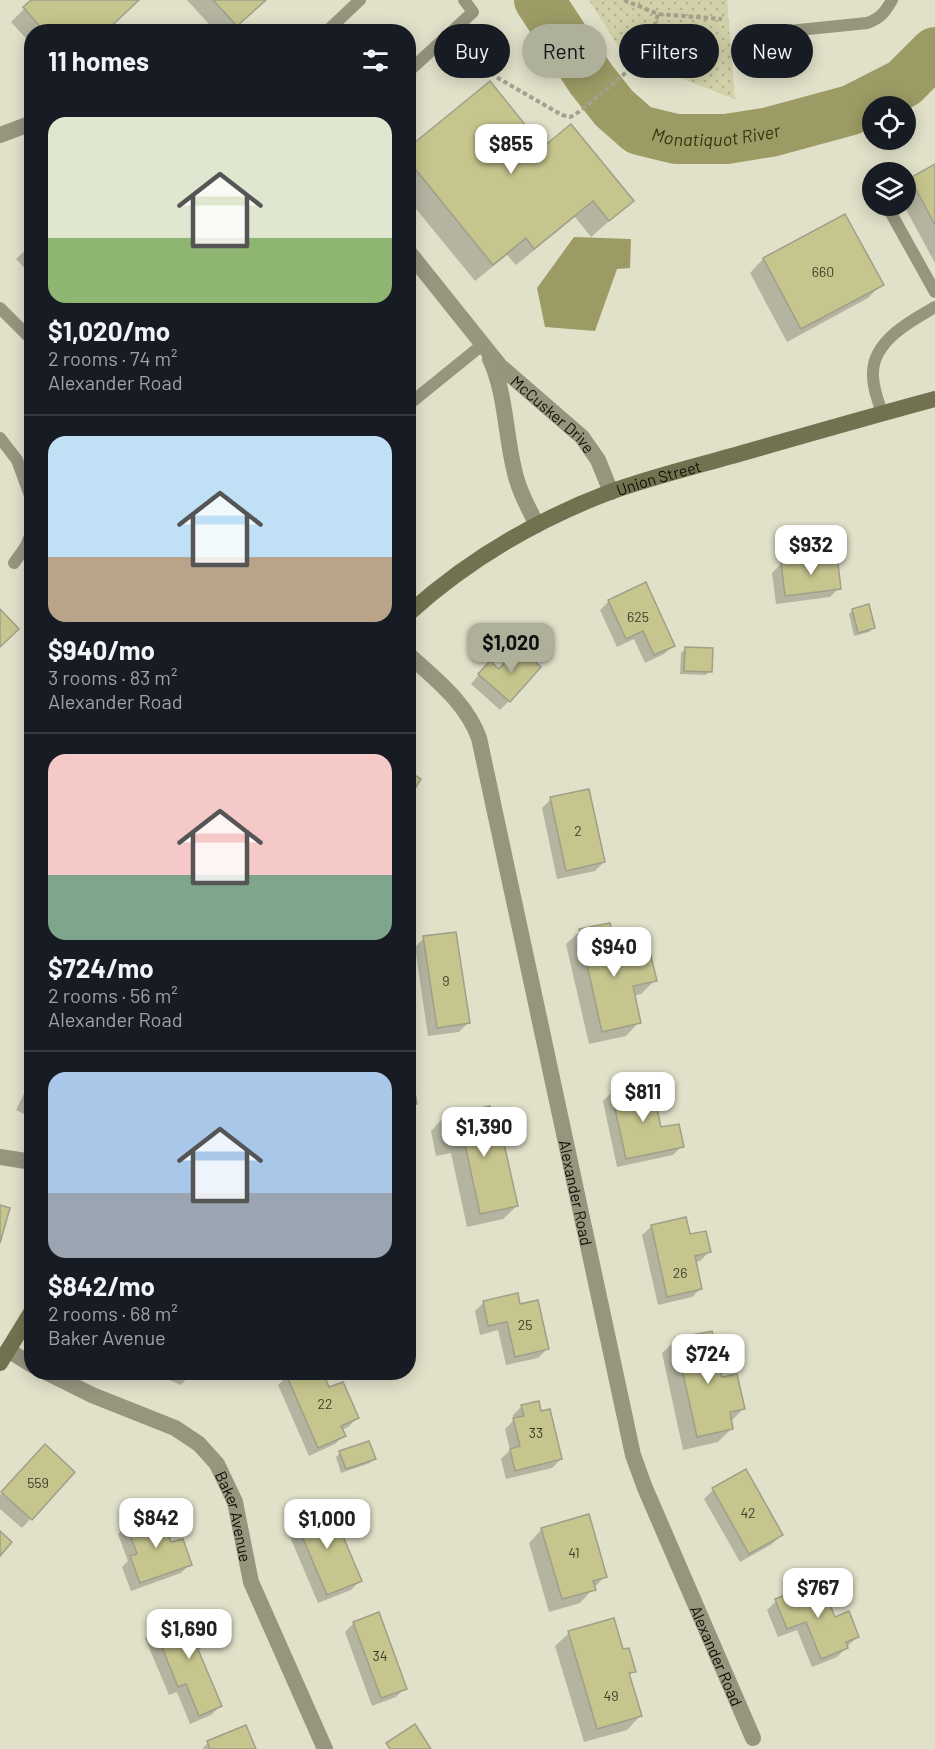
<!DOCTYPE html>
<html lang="en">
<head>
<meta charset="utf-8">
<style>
	:root { --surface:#171b24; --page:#242831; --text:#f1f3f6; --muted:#9ea1a6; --line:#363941; --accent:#afb09a }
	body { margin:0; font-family:Barlow,sans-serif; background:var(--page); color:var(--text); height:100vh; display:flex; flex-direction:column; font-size:22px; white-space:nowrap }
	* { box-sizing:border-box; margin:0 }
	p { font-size:20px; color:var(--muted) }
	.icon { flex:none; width:33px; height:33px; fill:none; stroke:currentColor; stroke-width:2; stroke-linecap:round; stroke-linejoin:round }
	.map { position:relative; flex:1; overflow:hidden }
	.side { position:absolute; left:24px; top:24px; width:392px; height:1356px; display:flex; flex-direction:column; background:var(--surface); border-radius:24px; box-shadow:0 3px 15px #0003 }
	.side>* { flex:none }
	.hud { position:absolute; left:434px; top:24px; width:411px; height:54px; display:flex; gap:12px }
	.controls { position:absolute; left:862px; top:96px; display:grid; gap:12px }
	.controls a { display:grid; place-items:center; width:54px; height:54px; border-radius:50%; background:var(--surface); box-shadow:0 3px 15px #0003; font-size:30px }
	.price { position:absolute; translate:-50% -51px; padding:0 14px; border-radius:12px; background:#fff; color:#222; font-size:20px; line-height:39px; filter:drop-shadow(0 2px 3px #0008) }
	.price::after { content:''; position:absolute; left:50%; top:36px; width:18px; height:14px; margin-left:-9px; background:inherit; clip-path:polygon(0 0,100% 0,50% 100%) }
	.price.current { background:var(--accent); color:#111 }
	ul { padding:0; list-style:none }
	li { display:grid; align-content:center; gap:12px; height:318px; padding:0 24px }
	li+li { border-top:2px solid var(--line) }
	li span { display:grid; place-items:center; height:186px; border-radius:18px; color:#555 }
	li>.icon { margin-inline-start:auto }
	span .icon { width:108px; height:108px; fill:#fffc; stroke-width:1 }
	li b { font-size:26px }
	h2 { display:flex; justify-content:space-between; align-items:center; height:72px; padding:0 24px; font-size:26px }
	.pill { padding:0 21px; border-radius:27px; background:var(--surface); box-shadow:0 3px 15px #0003; font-size:21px; line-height:54px }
	.pill.current { background:var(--accent); color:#111 }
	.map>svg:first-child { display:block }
	.park { fill:url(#park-dots) }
	.water { fill:#9c9b65 }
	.shadow { fill:#0003 }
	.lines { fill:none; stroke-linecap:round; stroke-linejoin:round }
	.river { stroke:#9c9b65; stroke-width:50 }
	.building { fill:#c7c58e; stroke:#9f9f8a; stroke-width:1.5 }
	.path { stroke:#a1a18e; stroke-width:4; stroke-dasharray:4.5 3; stroke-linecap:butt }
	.service { stroke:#96967f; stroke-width:12 }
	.minor { stroke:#96967f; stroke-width:16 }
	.secondary { stroke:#737250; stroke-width:16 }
	.labels { text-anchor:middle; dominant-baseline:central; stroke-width:4.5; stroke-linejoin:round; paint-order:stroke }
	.number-label { font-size:14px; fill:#3e3d2a }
	.street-label { font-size:16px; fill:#101008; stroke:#eeeed7 }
	.water-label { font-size:18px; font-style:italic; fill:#363407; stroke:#eeeed7 }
</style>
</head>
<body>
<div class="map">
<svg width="935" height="1749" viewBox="0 0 935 1749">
	<defs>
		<pattern id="park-dots" width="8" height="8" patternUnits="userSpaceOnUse" patternTransform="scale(1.5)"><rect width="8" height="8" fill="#d1d0a9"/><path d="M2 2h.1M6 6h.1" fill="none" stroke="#b2b290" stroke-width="1.8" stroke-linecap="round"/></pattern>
	</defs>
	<rect width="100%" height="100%" fill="#e1e1ca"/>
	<polygon class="park" points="589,0 727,0 735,99 625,57"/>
	<polygon class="water" points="574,237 631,239 630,268 617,269 595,331 545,327 537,288"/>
	<g class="shadow">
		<polygon points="33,0 138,0 104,32 32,32 32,45 11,22"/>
		<polygon points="187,0 265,0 230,32 216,32"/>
		<polygon points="543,149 632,201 591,237 575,217 516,265 507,255 475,281 408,199 408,150"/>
		<polygon points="935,166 935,263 904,206 906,206 906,184 911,179"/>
		<polygon points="845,216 882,284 868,298 787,342 750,273 763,259"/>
		<polygon points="32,244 32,276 16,259"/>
		<polygon points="781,564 839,588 830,597 776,604 772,573"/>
		<polygon points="609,601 673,645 664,654 645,663 634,639 617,647 600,610"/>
		<polygon points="853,610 873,628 869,632 854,636 849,614"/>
		<polygon points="685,649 710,671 706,675 680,674 681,653"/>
		<polygon points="499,671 509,701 500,710 471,684 481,672"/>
		<polygon points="551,799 604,862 595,871 557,879 542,808"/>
		<polygon points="580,931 617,962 655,980 641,994 633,996 639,1022 626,1036 589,1044 566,944"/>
		<polygon points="424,938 468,1023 459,1032 428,1036 415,947"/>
		<polygon points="32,989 32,1003 26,1000"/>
		<polygon points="32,1077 32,1118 16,1110"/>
		<polygon points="612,1092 660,1129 682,1146 673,1155 617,1167 603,1101"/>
		<polygon points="444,1117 496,1138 517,1206 503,1219 467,1227 451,1153 436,1156 431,1131"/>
		<polygon points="652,1226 688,1236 709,1252 700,1261 695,1262 701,1288 692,1297 658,1305 642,1235"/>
		<polygon points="484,1302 519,1305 547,1349 538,1358 506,1365 498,1330 480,1335 475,1311"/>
		<polygon points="676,1340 743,1409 730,1422 732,1428 718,1442 683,1450 662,1353"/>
		<polygon points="150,1372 192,1372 181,1385"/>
		<polygon points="294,1372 329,1389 357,1418 348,1427 342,1430 344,1435 335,1444 309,1456 278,1385 287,1376"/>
		<polygon points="522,1406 561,1459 552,1468 506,1479 501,1459 510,1450 505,1429 514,1420 513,1415"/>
		<polygon points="340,1453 374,1459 370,1463 341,1473 336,1457"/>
		<polygon points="36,1455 73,1472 22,1528 0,1509 0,1495"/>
		<polygon points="713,1490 781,1535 772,1544 740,1562 704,1499"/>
		<polygon points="294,1516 360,1581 351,1590 318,1603 285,1525"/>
		<polygon points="127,1525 170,1544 190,1564 181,1573 131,1591 122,1567 128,1561 118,1534"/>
		<polygon points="542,1529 605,1576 580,1603 549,1612 529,1543"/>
		<polygon points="776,1601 834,1618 857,1637 837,1657 812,1667 797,1630 778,1637 767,1610"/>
		<polygon points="193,1613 206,1643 198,1651 220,1706 211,1715 190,1724 177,1692 169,1695 145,1638 155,1629"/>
		<polygon points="354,1623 405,1688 396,1697 372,1706 345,1632"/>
		<polygon points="569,1633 622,1651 634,1671 629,1676 640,1716 627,1730 584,1742 555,1646"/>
		<polygon points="208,1743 255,1749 202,1749"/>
	</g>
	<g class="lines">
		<path class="river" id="s1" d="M 539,0 L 591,79 L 614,108 L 639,130 L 676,139 L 726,139 L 770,132 L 851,110 L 904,83 L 935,52"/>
	</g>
	<g class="building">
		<polygon points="31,0 139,0 105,32 45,32 23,7"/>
		<polygon points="213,0 266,0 237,26"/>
		<polygon points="490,81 543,147 571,124 634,201 609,221 593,201 534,249 526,238 493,265 408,160 408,148"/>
		<polygon points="935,164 935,225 910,178"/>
		<polygon points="845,214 884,285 801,329 763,258"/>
		<polygon points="837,555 841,589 785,596 781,562"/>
		<polygon points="646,582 675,646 654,655 643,631 626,639 608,600"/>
		<polygon points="869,604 875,628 858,633 852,609"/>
		<polygon points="0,609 19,629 0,647"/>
		<polygon points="519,647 541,667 510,702 478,674 490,661 499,669"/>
		<polygon points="685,647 713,648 712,672 684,671"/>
		<polygon points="408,771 421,779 408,800"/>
		<polygon points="589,789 605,862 566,871 550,797"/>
		<polygon points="610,923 618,960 650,952 657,981 633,986 641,1023 602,1032 579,929"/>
		<polygon points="456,932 470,1023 437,1028 423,936"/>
		<polygon points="412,1076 417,1104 408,1106 408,1077"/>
		<polygon points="651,1082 661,1127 679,1124 684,1147 626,1159 611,1091"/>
		<polygon points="32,1085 32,1105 24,1101"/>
		<polygon points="490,1106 497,1136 502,1135 518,1206 480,1214 464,1140 450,1143 444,1116"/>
		<polygon points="0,1205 10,1208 0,1243"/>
		<polygon points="686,1217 690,1234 706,1231 711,1252 695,1256 702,1289 667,1297 651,1225"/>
		<polygon points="518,1293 520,1304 538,1300 549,1349 515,1357 507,1322 488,1326 483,1301"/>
		<polygon points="712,1331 722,1377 737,1374 745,1409 730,1412 733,1429 697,1437 675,1338"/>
		<polygon points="290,1372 323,1372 329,1387 343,1382 359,1418 341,1426 346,1436 318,1448 286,1374"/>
		<polygon points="539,1401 541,1411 550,1409 562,1459 515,1471 510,1449 520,1446 513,1418 524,1416 521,1405"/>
		<polygon points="369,1441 376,1459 346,1469 339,1451"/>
		<polygon points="45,1444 75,1472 32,1520 1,1492"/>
		<polygon points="746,1469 783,1535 749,1554 712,1488"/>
		<polygon points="320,1504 329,1523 336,1520 362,1581 327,1595 293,1515"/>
		<polygon points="160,1511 171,1542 183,1539 192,1565 140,1583 130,1556 137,1554 126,1523"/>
		<polygon points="589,1514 607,1577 593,1581 596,1590 562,1599 541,1528"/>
		<polygon points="0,1531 12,1542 0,1556"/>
		<polygon points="820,1581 835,1617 849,1611 859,1637 846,1642 848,1648 821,1659 806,1622 787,1629 775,1599"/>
		<polygon points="194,1611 208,1643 197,1647 222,1706 199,1716 186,1684 178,1687 154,1628"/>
		<polygon points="379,1612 407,1689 381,1698 353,1622"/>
		<polygon points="614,1618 623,1649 629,1648 636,1672 629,1673 642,1716 597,1729 568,1631"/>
		<polygon points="415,1724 431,1749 390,1749 386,1743"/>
		<polygon points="246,1725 256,1749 210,1749 207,1741"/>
	</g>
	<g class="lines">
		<g class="path">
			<polyline points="624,0 658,14 722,19"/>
			<path d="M 467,44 L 496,77 L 562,115 L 570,117 C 579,113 588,104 596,98 C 629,71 647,57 658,14"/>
		</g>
		<g class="service">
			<polyline points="326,32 360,0"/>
			<path d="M 779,32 L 867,23 C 880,19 886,11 892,0"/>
			<polyline points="408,72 473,12 464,0"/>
			<polyline points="887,206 935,292"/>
			<polyline points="0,308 30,338"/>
			<polyline points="408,405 482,345"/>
			<path d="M 882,413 C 878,400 872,386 873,372 C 874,340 911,321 935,307"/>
			<polyline points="0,438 17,460 32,501"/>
			<polyline points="14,563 26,546 32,531"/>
		</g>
		<g class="minor">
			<polyline points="0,135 32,123"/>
			<path id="s2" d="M 408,251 L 500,366 L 582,437 L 598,460 L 611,492"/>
			<path d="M 490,359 C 506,394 505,432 514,469 C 518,489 528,507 537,525"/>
			<path id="s3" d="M 408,654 C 435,679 466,702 479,738 L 633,1455 L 645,1488 L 753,1738"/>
			<polyline points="0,1157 32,1162"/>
			<polyline points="8,1350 32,1365"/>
			<path id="s4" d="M 46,1372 L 92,1395 L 175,1428 L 199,1444 L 217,1464 L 235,1502 L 251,1582 L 325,1749"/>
		</g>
		<g class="secondary">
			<path id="s5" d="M 408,614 C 467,561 536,520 610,492 C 654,476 701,465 746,452 C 809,434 872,416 935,399"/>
			<polyline points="0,1363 32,1311"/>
		</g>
	</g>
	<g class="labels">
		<g class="number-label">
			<text x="823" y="271">660</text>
			<text x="638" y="616">625</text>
			<text x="578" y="830">2</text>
			<text x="446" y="980">9</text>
			<text x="680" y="1272">26</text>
			<text x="525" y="1324">25</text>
			<text x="325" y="1403">22</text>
			<text x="536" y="1432">33</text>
			<text x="38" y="1482">559</text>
			<text x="748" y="1512">42</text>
			<text x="574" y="1552">41</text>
			<text x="380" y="1655">34</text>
			<text x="611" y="1695">49</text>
		</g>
		<g class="street-label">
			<text stroke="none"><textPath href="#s2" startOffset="219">McCusker Drive</textPath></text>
			<text stroke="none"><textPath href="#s5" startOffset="288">Union Street</textPath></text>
			<text stroke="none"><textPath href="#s3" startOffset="576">Alexander Road</textPath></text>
			<text stroke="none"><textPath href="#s4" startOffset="252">Baker Avenue</textPath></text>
			<text stroke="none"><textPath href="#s3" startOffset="1062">Alexander Road</textPath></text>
		</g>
		<g class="water-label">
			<text stroke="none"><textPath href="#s1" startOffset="243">Monatiquot River</textPath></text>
		</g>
	</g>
</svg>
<div class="controls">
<a><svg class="icon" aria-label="locate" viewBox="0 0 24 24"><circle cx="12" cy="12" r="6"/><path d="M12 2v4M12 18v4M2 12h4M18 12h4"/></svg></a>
<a><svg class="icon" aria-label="layers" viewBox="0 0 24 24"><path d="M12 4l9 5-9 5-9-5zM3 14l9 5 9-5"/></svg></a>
</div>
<b class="price" style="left:511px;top:175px">$855</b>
<b class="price" style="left:811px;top:576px">$932</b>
<b class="price current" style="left:511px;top:674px">$1,020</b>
<b class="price" style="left:614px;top:978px">$940</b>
<b class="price" style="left:643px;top:1123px">$811</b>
<b class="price" style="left:484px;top:1158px">$1,390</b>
<b class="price" style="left:708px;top:1385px">$724</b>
<b class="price" style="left:156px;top:1549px">$842</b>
<b class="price" style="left:327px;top:1550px">$1,000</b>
<b class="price" style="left:818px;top:1619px">$767</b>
<b class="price" style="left:189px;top:1660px">$1,690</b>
<div class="hud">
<a class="pill">Buy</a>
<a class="pill current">Rent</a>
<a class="pill">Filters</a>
<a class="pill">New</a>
</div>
<section class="side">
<h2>11 homes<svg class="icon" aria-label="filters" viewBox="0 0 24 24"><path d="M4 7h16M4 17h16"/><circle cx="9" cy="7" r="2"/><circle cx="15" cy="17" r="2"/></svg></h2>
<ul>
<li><span style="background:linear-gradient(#dfe7d0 65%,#8fb573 0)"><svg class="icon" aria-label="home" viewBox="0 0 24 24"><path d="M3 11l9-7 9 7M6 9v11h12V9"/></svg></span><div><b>$1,020/mo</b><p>2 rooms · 74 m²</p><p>Alexander Road</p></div></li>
<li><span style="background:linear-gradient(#bfe0f5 65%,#b9a48a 0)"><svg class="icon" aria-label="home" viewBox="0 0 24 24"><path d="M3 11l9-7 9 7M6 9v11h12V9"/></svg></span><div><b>$940/mo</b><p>3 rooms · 83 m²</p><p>Alexander Road</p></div></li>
<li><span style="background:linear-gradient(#f6c9c9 65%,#7fa58c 0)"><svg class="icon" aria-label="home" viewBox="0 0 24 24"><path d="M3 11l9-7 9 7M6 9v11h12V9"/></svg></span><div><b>$724/mo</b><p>2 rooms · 56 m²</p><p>Alexander Road</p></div></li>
<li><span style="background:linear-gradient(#a9c7e8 65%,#9aa5b1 0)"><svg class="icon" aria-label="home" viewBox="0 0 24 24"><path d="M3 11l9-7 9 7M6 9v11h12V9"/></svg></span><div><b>$842/mo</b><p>2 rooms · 68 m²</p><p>Baker Avenue</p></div></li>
</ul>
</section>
</div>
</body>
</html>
